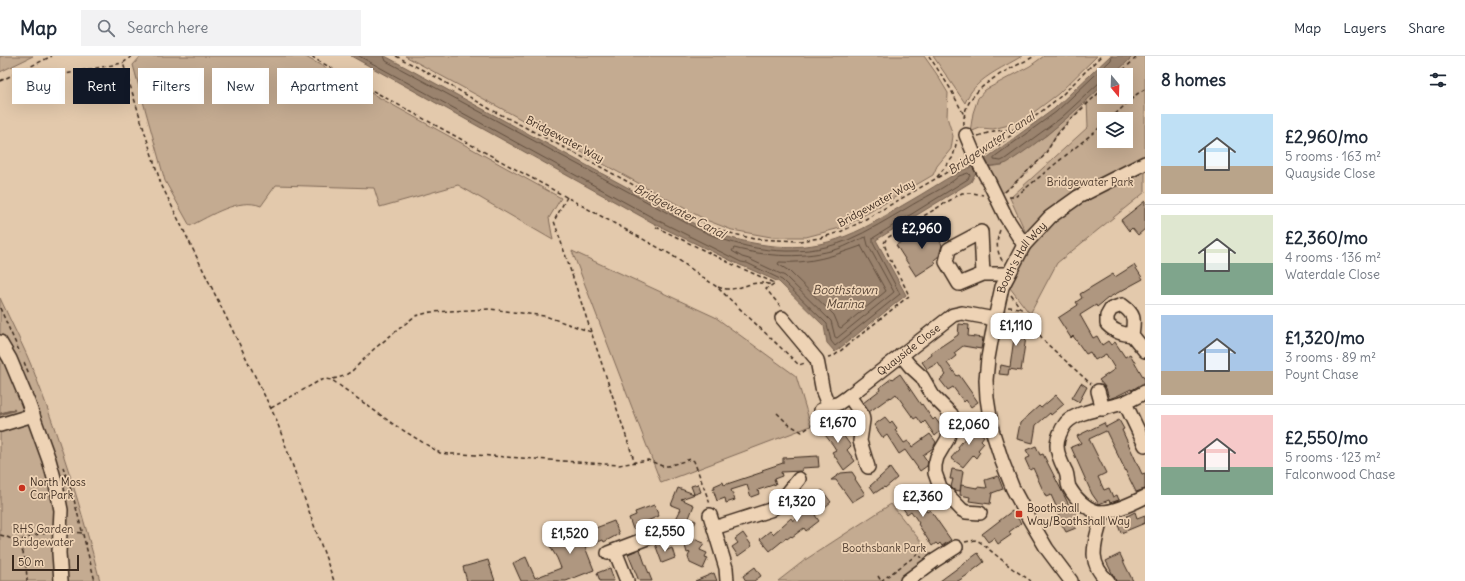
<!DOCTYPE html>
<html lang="en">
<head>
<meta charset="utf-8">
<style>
	:root { --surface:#fff; --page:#f2f2f3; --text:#1f2937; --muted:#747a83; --line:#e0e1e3; --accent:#111827 }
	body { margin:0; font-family:Delius,sans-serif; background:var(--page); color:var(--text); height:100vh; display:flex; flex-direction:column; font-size:15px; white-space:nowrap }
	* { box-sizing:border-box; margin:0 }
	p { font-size:13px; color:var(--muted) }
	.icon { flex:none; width:22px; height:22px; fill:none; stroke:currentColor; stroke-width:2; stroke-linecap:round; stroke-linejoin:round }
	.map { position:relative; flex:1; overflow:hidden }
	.sheet { display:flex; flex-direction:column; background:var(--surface); width:320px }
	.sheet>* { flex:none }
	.banner { position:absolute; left:12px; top:12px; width:380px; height:36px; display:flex; gap:8px }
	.needle { width:26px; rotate:161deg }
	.buttons { position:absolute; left:1097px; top:12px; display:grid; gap:8px }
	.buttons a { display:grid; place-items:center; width:36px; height:36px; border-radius:0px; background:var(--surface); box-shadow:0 4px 16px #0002; font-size:20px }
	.scale { position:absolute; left:12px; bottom:10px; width:67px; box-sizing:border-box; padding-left:4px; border:2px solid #3b2a1e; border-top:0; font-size:11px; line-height:14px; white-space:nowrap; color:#3b2a1e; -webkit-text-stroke:3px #eed3b5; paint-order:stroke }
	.price { position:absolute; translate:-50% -34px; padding:0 9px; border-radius:8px; background:#fff; color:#222; font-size:13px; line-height:26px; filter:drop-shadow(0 1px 2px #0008) }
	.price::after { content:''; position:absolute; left:50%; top:24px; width:12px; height:9px; margin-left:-6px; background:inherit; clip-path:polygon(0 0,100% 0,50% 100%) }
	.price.current { background:var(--accent); color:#fff }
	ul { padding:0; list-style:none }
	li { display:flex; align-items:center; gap:12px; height:100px; padding:0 16px }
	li+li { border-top:1px solid var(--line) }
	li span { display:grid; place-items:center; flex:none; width:112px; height:80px; border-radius:0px; color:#555 }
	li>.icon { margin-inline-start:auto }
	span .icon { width:48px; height:48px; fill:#fffc; stroke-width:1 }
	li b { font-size:17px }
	h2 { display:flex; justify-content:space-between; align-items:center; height:48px; padding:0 16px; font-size:17px }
	.tag { padding:0 14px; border-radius:0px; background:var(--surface); box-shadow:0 4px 16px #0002; font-size:14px; line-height:36px }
	.tag.current { background:var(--accent); color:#fff }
	header { display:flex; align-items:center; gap:24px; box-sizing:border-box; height:56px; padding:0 20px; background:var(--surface); border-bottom:1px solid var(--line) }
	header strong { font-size:19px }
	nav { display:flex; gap:22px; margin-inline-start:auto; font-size:14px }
	.search { width:280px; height:36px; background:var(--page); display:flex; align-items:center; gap:10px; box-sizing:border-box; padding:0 14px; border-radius:0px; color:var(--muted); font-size:15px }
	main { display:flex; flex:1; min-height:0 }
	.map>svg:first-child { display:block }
	.green { fill:#c4ab91; stroke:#806a58; fill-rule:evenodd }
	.water { fill:#9a836e; stroke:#745f4e }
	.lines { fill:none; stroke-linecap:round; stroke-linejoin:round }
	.shore { stroke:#614e3e; stroke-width:1 }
	.stream { stroke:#745f4e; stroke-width:2.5 }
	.building { fill:#af9780; stroke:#3b2a1e }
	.minor-casing { stroke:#3b2a1e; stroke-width:16 }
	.path { stroke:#3b2a1e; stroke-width:1.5; stroke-dasharray:4 3; stroke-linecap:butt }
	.minor { stroke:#eed3b5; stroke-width:13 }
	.minor-bridge-casing { stroke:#3b2a1e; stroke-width:16; stroke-linecap:butt }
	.minor-bridge { stroke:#eed3b5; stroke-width:13 }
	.poi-dot { fill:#c8321e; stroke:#eed3b5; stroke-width:1.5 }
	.labels { text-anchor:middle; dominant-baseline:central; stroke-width:3.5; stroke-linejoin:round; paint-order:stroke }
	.street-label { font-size:11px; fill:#3b2a1e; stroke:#eed3b5 }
	.park-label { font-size:11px; fill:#503d2f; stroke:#eed3b5 }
	.poi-label { font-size:11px; fill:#3b2a1e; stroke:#eed3b5; text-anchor:start }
	.water-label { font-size:12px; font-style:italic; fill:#534032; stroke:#eed3b5 }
</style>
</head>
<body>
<header>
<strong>Map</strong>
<div class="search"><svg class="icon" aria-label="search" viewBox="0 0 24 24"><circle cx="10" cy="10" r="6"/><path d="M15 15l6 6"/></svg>Search here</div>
<nav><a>Map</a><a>Layers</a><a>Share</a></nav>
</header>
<main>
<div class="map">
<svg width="1145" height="525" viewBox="0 0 1145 525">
	<rect width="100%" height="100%" fill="#e3c9ac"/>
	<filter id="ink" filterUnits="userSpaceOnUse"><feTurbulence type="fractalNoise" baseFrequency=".025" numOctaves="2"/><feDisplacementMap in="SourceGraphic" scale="8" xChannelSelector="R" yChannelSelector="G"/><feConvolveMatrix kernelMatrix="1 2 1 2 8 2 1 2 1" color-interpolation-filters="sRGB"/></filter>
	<g filter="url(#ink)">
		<g class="green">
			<polygon points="0,0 33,0 0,16"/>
			<path d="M 141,0 L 304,0 L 561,142 L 549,162 L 553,184 L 458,129 L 380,151 L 374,132 L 276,129 L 261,150 C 239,141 210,160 190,170 L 165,125 L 133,9 Z"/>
			<polygon points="405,0 924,0 936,17 948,37 947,61 953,80 951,93 937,110 933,119 844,171 806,181 771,181 732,174 706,164"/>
			<path d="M 933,0 L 1022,0 C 1001,13 974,23 965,47 Z"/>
			<polygon points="1044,0 1097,0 1058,38 1021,66 993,73 980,72 970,76 973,57 978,42 985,34 1030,10"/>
			<path d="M 1133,0 L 1145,0 L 1145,136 L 1057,207 L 1030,258 L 1010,232 L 1031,188 L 1010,142 L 1088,71 L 1087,44 L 1104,28 L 1104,41 L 1126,41 L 1126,19 L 1113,19 ZM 1104,63 L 1126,63 L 1126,85 L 1104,85 Z"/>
			<polygon points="1086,45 1086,47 1059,75 1042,102 1004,136 1000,137 986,111 1002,109 1022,96 1047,79"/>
			<polygon points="572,195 715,261 796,320 811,370 661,427"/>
			<path d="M 0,242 C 11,266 24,291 34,316 C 60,384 82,454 100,525 L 0,525 Z"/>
			<polygon points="891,448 933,501 901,525 778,525 805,504"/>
		</g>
		<g class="water">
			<path d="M 351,0 L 385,0 L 706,174 C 752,190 800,199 846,180 C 869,171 889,157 910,145 C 926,136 942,125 957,117 C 964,113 971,112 977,108 L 980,114 L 975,118 L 971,126 L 876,184 L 906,239 L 835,296 L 827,287 L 824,270 L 779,226 L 745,211 L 740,209 L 655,168 Z"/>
			<path d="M 1110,0 L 1133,0 L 1113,19 L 1104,19 L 1104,28 C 1074,57 1042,85 1007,107 C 1001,110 992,109 986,111 L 984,104 L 1054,53 Z"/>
		</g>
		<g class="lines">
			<g class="shore">
				<path d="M 359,0 L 657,164 L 741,206 L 747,207 L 782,224 L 827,268 L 831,285 L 835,290 L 900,238 L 873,187 L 873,182 L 968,123 L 970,119 L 968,117 L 959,120 C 947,131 921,143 907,152 C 888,163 869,175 848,184 C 797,205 737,194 690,169 L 386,5 L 384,0"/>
				<polyline points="1104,25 1100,26 1061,62 1005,103 1001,105 994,104 994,101 1056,56 1111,4 1112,0"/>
				<path d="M 866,181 L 868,189 L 894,236 L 837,282 L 835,281 L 831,265 L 785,220 L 749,203 L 742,201 L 732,195 L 734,192 C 768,201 804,203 838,193 C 847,190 856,184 866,181 Z"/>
				<path d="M 861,190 L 886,235 L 841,272 L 839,271 L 834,259 L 789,215 L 778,208 L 779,206 C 810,208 833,200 861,190 Z"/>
			</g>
			<polyline class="stream" points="0,358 14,354"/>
		</g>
		<g class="building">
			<polygon points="1145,145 1145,173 1138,179 1132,172 1129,175 1121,164"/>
			<polygon points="936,170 943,181 941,182 943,184 940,185 942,189 939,200 934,204 936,207 916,220 896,189 908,182 910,186"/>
			<polygon points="1134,209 1143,223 1108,242 1097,251 1096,249 1080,259 1093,282 1097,280 1102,289 1108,285 1111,289 1115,286 1125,301 1130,298 1145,324 1145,326 1132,334 1131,333 1117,340 1109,343 1106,332 1099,324 1115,313 1106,298 1095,304 1090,296 1086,298 1073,280 1071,282 1058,262 1078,249 1076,246 1082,242 1080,238 1113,218 1115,221"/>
			<polygon points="1008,261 1017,262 1016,267 1027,269 1027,274 1021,315 1009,313 1008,319 999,318 1001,309 1010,311 1013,289 1016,268 1015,271 1006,270"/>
			<polygon points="959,268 969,269 968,280 983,282 981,293 963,290 954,297 956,300 947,307 957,320 959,319 978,346 971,351 966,344 964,346 953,331 948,334 940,324 946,319 938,307 927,313 922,306 932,299 931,297 958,279"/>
			<polygon points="900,318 921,349 922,348 933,364 935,362 943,373 935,380 925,365 922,368 917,361 914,363 896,338 891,342 890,341 869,356 863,347 880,334 879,332 892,322 893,323"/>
			<polygon points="1081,327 1087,331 1079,346 1072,342"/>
			<polygon points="1056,339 1064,348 1051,359 1050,357 1036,369 1033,387 1017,383 1020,367 1039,350 1041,352"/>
			<polygon points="885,361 890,367 892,365 897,372 895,374 904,387 908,385 912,391 930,378 936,386 933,392 923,399 928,406 927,410 920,415 905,394 899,398 887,379 883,382 874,369"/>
			<polygon points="825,364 831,371 835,368 851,390 847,394 855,405 844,414 832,396 836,394 833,389 818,370"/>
			<polygon points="1119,364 1124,373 1122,374 1142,418 1145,417 1145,433 1136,436 1106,375 1089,383 1106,417 1098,421 1104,434 1109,432 1113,441 1117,439 1119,444 1110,447 1109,444 1099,448 1092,438 1071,391 1081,387 1077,380 1104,367 1106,371"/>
			<polygon points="975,368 983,376 981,378 984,380 981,384 984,387 978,394 980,396 976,402 973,399 963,411 951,402 959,393 958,391 965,382 964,381"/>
			<polygon points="1036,390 1040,399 1043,398 1072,455 1075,454 1081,467 1074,470 1076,472 1066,476 1057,460 1060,459 1051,439 1046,441 1033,412 1030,414 1025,403 1030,401 1026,394"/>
			<polygon points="818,400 819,411 802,412 802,415 781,416 782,420 774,423 776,428 758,434 759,438 751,441 747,429 731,434 735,444 726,447 725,442 717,445 713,433 715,433 714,430 723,426 724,429 763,416 762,414 783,407 783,402"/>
			<polygon points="890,412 897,422 885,432 884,431 875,437 870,430"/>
			<polygon points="952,413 963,415 960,435 954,434 951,431 953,423 950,423"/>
			<polygon points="852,416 856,422 855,423 865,438 852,446 836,424 831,424 841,417"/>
			<polygon points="998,420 1003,433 992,437 990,448 969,445 970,441 960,439 961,429 977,432 977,431 987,432 985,424"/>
			<polygon points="698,428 701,436 681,443 694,449 689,462 696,465 689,481 704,487 700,494 707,497 705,501 708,502 703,513 690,507 688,501 690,496 687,497 681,475 676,473 677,469 674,467 681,453 671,449 678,432 694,438 691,430"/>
			<polygon points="907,432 914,441 916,440 927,456 930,454 951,484 942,490 940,487 938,489 936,487 932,490 918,468 919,467 911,455 907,458 894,440"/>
			<polygon points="822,434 831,446 815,459 819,465 806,475 804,472 792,481 791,480 787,483 786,482 770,495 760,483 770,475 773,478 791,462 793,465 814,449 810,444"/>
			<polygon points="654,449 659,460 640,468 640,470 633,473 629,462 636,459 635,456"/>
			<polygon points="1012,455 1021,467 1009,476 1011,479 998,488 994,482 988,486 982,478"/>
			<polygon points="1135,456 1137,462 1145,459 1145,467 1121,477 1118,469 1128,464 1127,460"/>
			<polygon points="614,465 619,478 604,486 603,484 585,491 594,514 566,525 521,525 513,507 526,501 535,522 561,512 557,502 548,487 558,482 562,484 565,478 572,481"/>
			<polygon points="743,477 752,490 738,500 732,491 738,487 735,483"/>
			<polygon points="661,485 665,495 672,492 675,502 662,507 655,488"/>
			<polygon points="640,493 644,505 652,525 639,525 628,498"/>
			<polygon points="978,497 984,506 966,520 958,525 940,525"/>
			<polygon points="1120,498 1125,509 1133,525 1116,525 1106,505"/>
			<polygon points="488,504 495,525 467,525 463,511"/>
			<polygon points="755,511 761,520 754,525 746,525 743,520"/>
			<polygon points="610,512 614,525 600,525 597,517"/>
			<polygon points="714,517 717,525 695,525"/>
		</g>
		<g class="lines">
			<g class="minor-casing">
				<g id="minor">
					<polyline points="966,79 974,98"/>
					<polyline points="988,124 1006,161 1024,189"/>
					<polyline points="983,218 981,176 949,193 946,206 959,228 983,218 1008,218"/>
					<polyline points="782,262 817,304 823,336 829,351"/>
					<path d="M 1132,279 C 1134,264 1136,259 1122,249 L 1111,253 L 1107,260 L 1107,268 C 1115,276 1122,278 1132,279 L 1145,295"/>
					<polyline points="0,286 10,303 28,346 49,404 56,429 61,454 59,497 61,525"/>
					<polyline points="901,299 910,310 922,321 933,340 951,358 954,364 952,371 947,384 937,401 935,409 935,417 940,431 962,454 966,456 980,457"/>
					<polyline points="1098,335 1103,353"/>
					<path d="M 1145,336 C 1138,340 1131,344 1123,347 C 1106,353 1078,354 1066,367 C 1061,373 1057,383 1057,390 C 1057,399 1062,408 1066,416 C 1068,421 1067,426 1069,431 C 1075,442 1088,456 1102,456 C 1113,456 1135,446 1145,441"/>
					<polyline points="849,340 862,359 863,364 860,385 868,411"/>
					<polyline points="1125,347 1145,389"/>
					<path id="s1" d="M 821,354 L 839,347 L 849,340 L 953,259 L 962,257 L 995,263"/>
					<polyline points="0,369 33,359"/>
					<path d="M 1103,456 C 1097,483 1084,504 1108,525"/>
					<polyline points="710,459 726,512 727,525"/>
					<polyline points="714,472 770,454 779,448 799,423"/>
					<polyline points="615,495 627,525"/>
					<polyline points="608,497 658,478"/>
					<polyline points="907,525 934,505 956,491"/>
					<path id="s2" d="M 1071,525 L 1047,493 L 1027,459 L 1013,433 L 1002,405 L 992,374 L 987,342 L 986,324 L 988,302 L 995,263 L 1002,231 L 1024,189 L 1050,161 L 1078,141 L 1145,107"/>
				</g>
			</g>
			<g class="path">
				<polyline points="132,0 123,7 161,128 276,363 334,525"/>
				<polyline points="312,0 315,3 670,198 717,231 799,309 805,307"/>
				<polyline points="396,0 436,21 490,53 586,103 705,168 730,177 754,183 800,185 820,182 840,176 857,168 949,115 967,109"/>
				<polyline points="929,0 950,32 965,61"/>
				<polyline points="1118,19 1138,0"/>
				<polyline points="54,20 123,7"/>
				<polyline points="0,25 52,0"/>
				<polyline points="1110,63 1137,38 1145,33"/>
				<path d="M 964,69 C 961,32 1009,14 1035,0"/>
				<polyline points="978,80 994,75 1018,73"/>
				<polyline points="986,99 1061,40 1101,0"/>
				<polyline points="937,121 953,101 957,84"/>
				<polyline points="1005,136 1044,100 1057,79 1069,65 1104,32"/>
				<polyline points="567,141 554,165 635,407"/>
				<polyline points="1009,141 1015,141 1104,68"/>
				<polyline points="656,171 740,212 743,213 775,227 766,233 781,251"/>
				<path d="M 1000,174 C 996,185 996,195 1003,206"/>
				<path d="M 718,231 C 739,239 749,221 772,229"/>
				<polyline points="1011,239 1045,286 1091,328"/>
				<polyline points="1008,251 1020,252"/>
				<polyline points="0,252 20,297"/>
				<path d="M 828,301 L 834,300 L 909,240 C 902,222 889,206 884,187 L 887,182 L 962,137 L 973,137 L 983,139"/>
				<polyline points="24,306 29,318"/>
				<polyline points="333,323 344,320 352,315 374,293 415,260 431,256 490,253 545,260 591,276"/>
				<polyline points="271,352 319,325 325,323 332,324 393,368 440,397 449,398 463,398 619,409 648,404 662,410 668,410 691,403 694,405 710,448"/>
				<polyline points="777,357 788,368 802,376 818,365"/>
				<polyline points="966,362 980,362"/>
				<polyline points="63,411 73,440 95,525"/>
				<polyline points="71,476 83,477"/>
				<path d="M 0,479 C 25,484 26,503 27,525"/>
				<polyline points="15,486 39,478 50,477"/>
				<polyline points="965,486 976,484 980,486 1013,513 1031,525"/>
				<polyline points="878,520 881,525"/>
				<polyline points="881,525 918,498 922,502"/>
			</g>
			<use href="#minor" class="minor"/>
			<g class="minor-bridge-casing">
				<polyline id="minor-bridge" points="974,98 988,124"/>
			</g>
			<use href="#minor-bridge" class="minor-bridge"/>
		</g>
	</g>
	<g class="poi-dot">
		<circle cx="22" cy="432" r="4"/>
		<rect x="1015" y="454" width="8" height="8" rx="2"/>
	</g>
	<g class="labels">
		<g class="street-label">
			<text transform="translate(565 83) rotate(28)">Bridgewater Way</text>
			<text transform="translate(876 147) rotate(-29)">Bridgewater Way</text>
			<text stroke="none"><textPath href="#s2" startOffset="352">Booth's Hall Way</textPath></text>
			<text stroke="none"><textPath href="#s1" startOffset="107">Quayside Close</textPath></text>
		</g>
		<g class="park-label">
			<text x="1090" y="126">Bridgewater Park</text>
			<text x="43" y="473">RHS Garden<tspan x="43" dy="13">Bridgewater</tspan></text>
			<text x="884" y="492">Boothsbank Park</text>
		</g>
		<g class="poi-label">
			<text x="30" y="426">North Moss<tspan x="30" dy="13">Car Park</tspan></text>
			<text x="1027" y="452">Boothshall<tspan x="1027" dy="13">Way/Boothshall Way</tspan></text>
		</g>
		<g class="water-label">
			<text transform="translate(991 87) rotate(-34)">Bridgewater Canal</text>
			<text transform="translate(680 155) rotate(28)">Bridgewater Canal</text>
			<text x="845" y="233">Boothstown<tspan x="845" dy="14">Marina</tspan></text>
		</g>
	</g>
</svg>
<div class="buttons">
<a><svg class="needle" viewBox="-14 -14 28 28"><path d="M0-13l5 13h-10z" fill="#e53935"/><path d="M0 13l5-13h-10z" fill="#747a83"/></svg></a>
<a><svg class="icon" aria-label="layers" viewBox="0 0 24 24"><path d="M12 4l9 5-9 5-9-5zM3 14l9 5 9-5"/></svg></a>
</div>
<div class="scale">50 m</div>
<b class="price current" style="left:922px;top:194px">£2,960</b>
<b class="price" style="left:1016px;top:291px">£1,110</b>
<b class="price" style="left:838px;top:388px">£1,670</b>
<b class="price" style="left:969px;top:390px">£2,060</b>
<b class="price" style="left:923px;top:462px">£2,360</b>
<b class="price" style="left:797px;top:467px">£1,320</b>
<b class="price" style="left:665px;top:497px">£2,550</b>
<b class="price" style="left:570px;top:499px">£1,520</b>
<div class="banner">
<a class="tag">Buy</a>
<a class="tag current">Rent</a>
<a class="tag">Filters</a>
<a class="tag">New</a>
<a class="tag">Apartment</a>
</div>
</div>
<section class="sheet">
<h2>8 homes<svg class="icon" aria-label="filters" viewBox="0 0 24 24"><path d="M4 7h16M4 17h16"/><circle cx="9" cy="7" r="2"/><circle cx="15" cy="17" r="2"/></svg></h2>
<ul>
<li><span style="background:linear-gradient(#bfe0f5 65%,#b9a48a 0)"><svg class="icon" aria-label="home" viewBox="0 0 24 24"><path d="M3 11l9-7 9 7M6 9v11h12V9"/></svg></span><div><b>£2,960/mo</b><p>5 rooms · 163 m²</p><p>Quayside Close</p></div></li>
<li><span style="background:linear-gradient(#dfe7d0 60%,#7fa58c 0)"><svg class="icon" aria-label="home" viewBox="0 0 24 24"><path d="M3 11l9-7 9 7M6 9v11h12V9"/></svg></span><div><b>£2,360/mo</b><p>4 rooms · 136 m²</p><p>Waterdale Close</p></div></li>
<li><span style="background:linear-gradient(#a9c7e8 70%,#b9a48a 0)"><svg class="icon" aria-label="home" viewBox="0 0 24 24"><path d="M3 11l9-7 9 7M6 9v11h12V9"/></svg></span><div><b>£1,320/mo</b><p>3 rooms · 89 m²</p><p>Poynt Chase</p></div></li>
<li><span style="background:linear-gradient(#f6c9c9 65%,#7fa58c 0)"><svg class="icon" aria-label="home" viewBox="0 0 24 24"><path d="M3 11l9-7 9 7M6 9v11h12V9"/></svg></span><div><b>£2,550/mo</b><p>5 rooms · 123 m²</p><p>Falconwood Chase</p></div></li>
</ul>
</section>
</main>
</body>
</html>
